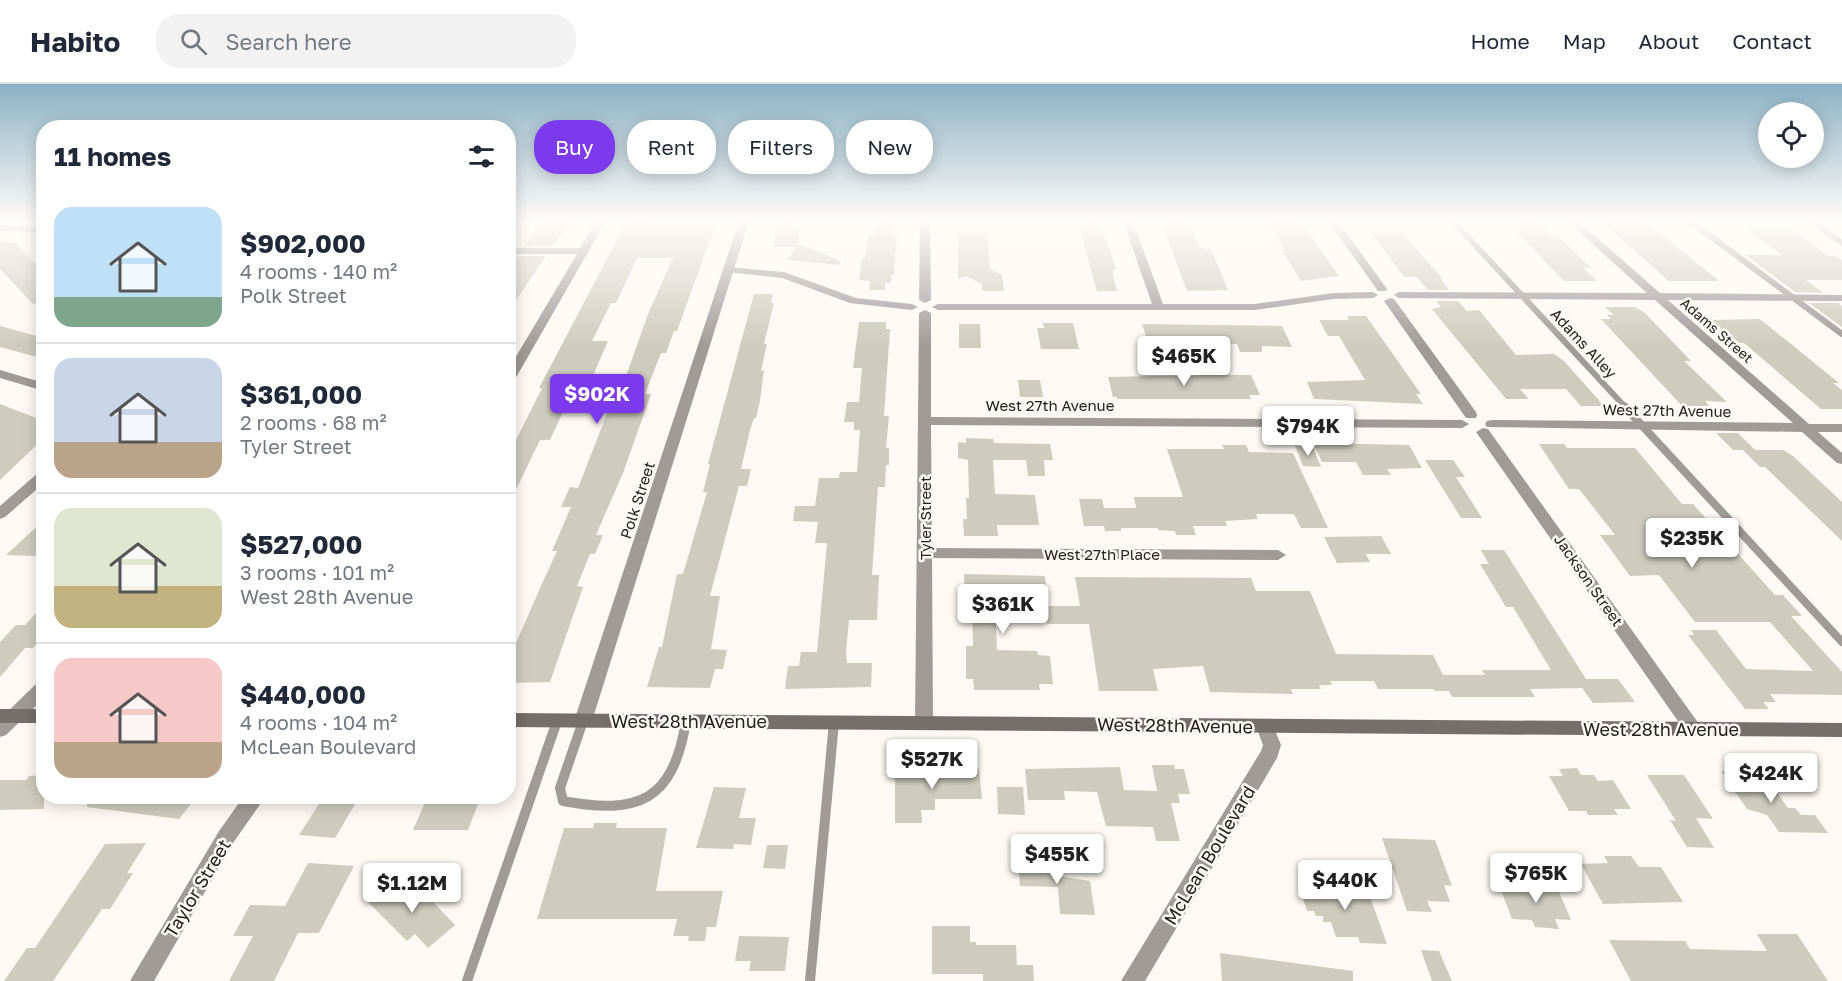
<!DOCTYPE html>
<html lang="en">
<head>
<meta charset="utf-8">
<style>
	:root { --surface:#fff; --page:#f2f2f3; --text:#1f2937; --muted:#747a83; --line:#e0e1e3; --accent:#7c3aed }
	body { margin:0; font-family:"Golos Text",sans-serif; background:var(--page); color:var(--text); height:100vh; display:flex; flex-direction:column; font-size:22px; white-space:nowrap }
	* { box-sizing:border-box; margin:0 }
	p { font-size:20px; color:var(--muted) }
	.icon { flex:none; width:33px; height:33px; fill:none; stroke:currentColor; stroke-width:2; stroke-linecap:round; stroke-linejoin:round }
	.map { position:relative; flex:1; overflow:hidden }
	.details { position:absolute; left:36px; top:36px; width:480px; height:684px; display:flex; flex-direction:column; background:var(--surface); border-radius:24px; box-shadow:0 3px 15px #0003 }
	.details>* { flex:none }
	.top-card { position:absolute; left:534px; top:36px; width:570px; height:54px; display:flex; gap:12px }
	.controls { position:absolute; left:1758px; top:18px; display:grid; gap:12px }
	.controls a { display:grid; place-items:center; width:66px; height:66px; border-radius:50%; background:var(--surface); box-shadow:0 3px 15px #0003; font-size:30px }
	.price { position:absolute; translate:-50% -51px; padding:0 14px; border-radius:6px; background:#fff; color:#222; font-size:20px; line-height:39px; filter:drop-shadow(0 2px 3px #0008) }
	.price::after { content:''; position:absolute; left:50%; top:36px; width:18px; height:14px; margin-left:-9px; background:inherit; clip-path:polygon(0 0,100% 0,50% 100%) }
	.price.on { background:var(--accent); color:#fff }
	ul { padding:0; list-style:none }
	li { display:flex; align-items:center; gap:18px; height:150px; padding:0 18px }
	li+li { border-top:2px solid var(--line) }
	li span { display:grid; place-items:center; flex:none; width:168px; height:120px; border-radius:18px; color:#555 }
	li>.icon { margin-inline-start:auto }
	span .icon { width:72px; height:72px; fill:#fffc; stroke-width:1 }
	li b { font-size:26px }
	h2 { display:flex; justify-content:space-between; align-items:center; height:72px; padding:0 18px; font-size:26px }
	.tag { padding:0 21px; border-radius:24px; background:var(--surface); box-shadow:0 3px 15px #0003; font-size:21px; line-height:54px }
	.tag.on { background:var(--accent); color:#fff }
	header { display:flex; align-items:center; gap:36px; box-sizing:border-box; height:84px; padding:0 30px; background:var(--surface); border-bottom:2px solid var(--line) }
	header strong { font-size:28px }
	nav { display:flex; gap:33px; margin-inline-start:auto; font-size:21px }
	.search { width:420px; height:54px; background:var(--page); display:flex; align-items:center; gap:15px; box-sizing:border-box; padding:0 21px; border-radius:24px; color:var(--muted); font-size:22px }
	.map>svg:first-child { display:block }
	.building { fill:#ceccbe }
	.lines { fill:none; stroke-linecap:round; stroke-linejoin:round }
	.service-far2 { stroke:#a19b98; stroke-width:6 }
	.service-far1 { stroke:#a19b98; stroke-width:8 }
	.service { stroke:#a19b98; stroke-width:10 }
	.minor { fill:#a19b98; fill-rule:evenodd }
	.tertiary { fill:#a19b98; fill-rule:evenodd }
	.secondary { fill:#766e6a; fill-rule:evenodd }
	.labels { text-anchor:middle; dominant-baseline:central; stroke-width:5; stroke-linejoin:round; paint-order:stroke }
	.far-street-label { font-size:14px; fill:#25221e; stroke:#fef9f2 }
	.street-label { font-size:15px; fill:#25221e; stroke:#fef9f2 }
	.near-street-label { font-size:18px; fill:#25221e; stroke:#fef9f2 }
</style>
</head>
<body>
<header>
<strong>Habito</strong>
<div class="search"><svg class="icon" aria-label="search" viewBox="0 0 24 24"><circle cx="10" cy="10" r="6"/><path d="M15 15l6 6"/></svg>Search here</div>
<nav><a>Home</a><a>Map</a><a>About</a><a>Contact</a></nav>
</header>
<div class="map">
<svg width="1842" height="897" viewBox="0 0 1842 897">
	<rect width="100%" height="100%" fill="#fef9f2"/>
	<g class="building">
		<polygon points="546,137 570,137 553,162 525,162 540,141"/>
		<polygon points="627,137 649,137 646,142 715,142 677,247 674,247 666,269 661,269 645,310 651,310 623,389 596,451 603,451 595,470 590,470 577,502 583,503 550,598 508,599 508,566 513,566 541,502 557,467 552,467 571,423 561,423 570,403 578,404 615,309 620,309 648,230 673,174 637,174 616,219 611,219 592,257 608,257 582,317 567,319 550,356 540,356 508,422 508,362 513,362 542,304 539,304"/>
		<polygon points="779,137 795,137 793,146 800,146 797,163 773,163"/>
		<polygon points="878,137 895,137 894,151 897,151 894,191 891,191 891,199 885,199 885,206 869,206 870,197 859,196 862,174 865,174 868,150 873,150"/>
		<polygon points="1081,137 1097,137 1101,148 1103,148 1116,185 1113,185 1113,192 1117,207 1097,207 1079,142 1082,142"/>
		<polygon points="1161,137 1187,137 1200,164 1211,165 1228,206 1187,207"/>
		<polygon points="1268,137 1301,137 1339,192 1301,197 1281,165 1285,165"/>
		<polygon points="1514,137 1538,137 1551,150 1557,150 1591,184 1583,183 1597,197 1564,197 1513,144 1520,144"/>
		<polygon points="1601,137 1645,137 1719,197 1669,197"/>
		<polygon points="1746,146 1787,146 1796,149 1828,172 1835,172 1842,176 1842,196 1806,196 1823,209 1795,208 1746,171 1782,171"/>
		<polygon points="958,147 987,147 990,185 1002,191 1004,207 982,207 982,200 966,192 958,195"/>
		<polygon points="1370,147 1396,147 1402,149 1442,194 1440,194 1449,206 1428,206 1417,193 1404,193"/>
		<polygon points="0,157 16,159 44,189 44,216 33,220 0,185"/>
		<polygon points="799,160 841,177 840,181 787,176"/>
		<polygon points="518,172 546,172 508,228 508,185"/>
		<polygon points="754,210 773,210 771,219 774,219 764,260 767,260 761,287 764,286 760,317 756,334 754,334 750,346 741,385 751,385 747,402 739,402 710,512 720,512 711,565 727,566 723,585 715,585 710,604 647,603 659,563 662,563 677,490 683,490 707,408 703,408 710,380 708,380"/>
		<polygon points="1436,217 1458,217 1467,227 1479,226 1516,271 1554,270 1564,277 1604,322 1581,322 1566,305 1520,305 1529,315 1506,315 1432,225 1441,223"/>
		<polygon points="1809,219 1838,219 1842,222 1842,243"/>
		<polygon points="1605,223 1635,223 1645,229 1691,277 1684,277 1727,318 1705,317 1709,322 1682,322 1601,235 1611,235 1607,231 1614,231"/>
		<polygon points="1347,232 1366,232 1421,310 1416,310 1423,320 1314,315 1307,298 1365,296 1339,252 1328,252 1319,236 1349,236"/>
		<polygon points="1760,235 1839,299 1833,299 1842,306 1842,325 1821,325 1744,259 1740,259 1711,236"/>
		<polygon points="859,238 886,238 886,245 890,245 884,332 889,332 886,364 889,364 889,381 886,381 885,403 878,403 872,491 879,491 877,536 849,536 846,568 847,579 872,579 871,603 785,605 788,582 799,582 801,568 817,568 827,459 815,459 818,438 793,437 795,422 815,422 819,394 839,394 840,388 857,388 860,346 854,346 854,338 844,338 847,318 859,318 862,284 853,284"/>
		<polygon points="1043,239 1073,239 1079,265 1041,265 1037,244 1044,244"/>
		<polygon points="959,240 980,240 981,264 959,264"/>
		<polygon points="1142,240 1282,242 1292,263 1262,262 1262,268 1240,268 1237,260 1148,259"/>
		<polygon points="0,242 44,254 44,275 0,263"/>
		<polygon points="1203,291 1251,291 1260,311 1249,311 1251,315 1117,315 1117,313 1113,313 1108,293"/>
		<polygon points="1018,296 1040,296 1043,313 1020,313"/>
		<polygon points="0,320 44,337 44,354 0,396"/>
		<polygon points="1716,349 1738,349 1755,366 1783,366 1793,372 1842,418 1842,457 1765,383 1760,383 1743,366 1733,366"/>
		<polygon points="966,354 993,355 994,359 1050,360 1053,376 1044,376 1045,392 1028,392 1026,376 993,376 995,410 1035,411 1039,441 997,441 998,452 964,452 963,435 967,435 966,414 969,414 968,376 958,374 958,358 966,359"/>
		<polygon points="1313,359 1409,361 1422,384 1387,385 1391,391 1363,391 1356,378 1322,378"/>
		<polygon points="1539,360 1564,360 1567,364 1635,364 1682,420 1693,420 1775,511 1783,511 1802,532 1791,532 1842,588 1842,611 1770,610 1776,618 1763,618 1769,625 1745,625 1688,551 1694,551 1691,546 1716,546 1746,585 1813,587 1770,538 1695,538 1659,491 1630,492 1600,451 1615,451 1579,405 1569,405"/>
		<polygon points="1222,361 1246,361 1249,368 1293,369 1328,444 1301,444 1294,430 1256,430 1258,435 1225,437 1227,442 1193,442 1196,451 1176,451 1175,447 1158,446 1158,444 1121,444 1121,447 1105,447 1104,442 1084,442 1079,415 1102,415 1104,424 1136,424 1134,413 1183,413 1167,365 1224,365"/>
		<polygon points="1295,362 1313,363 1321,383 1303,382"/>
		<polygon points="1425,376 1453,376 1465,393 1456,393 1482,434 1461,434"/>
		<polygon points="44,436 44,464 35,472 6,471"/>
		<polygon points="1381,452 1391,470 1366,470 1370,478 1337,479 1324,453"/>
		<polygon points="1481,466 1504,466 1586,595 1618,595 1635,618 1593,619 1582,604 1530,605 1535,613 1452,613 1449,607 1435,607 1433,605 1378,605 1374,597 1330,597 1332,601 1319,601 1321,605 1291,605 1293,610 1210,608 1203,582 1153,585 1158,607 1099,607 1089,540 1047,540 1045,522 1080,522 1075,493 1251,494 1256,507 1310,507 1336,570 1433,571 1443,591 1485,591 1482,586 1551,586 1513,523 1506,523 1480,480 1489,480"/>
		<polygon points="964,490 1045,492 1048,518 995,518 997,566 1037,567 1038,571 1050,572 1053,600 1039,600 1040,606 974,606 973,595 966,595 966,562 973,562 972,517 965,517"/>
		<polygon points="44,521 44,552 33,564 25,564 0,593 0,558 16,541 25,541"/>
		<polygon points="1152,681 1174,681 1175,685 1184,685 1190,710 1178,710 1180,719 1171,719 1180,757 1156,757 1153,743 1106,742 1097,708 1064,707 1065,716 1028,716 1025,685 1120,683 1124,706 1157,707"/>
		<polygon points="900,683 930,683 930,686 979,684 982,715 935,715 935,726 921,726 922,739 895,739 895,690 900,690"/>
		<polygon points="1577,684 1581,691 1594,691 1598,697 1613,696 1631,725 1614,725 1618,731 1588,731 1586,727 1569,727 1549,692 1563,692 1559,685"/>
		<polygon points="1721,687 1741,688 1745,692 1766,693 1788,724 1795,724 1801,731 1815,731 1828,749 1779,748 1767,731 1747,725"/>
		<polygon points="44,691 44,725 0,726 0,696 26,696 29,692"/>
		<polygon points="1647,691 1684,691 1713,735 1696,734 1714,764 1687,763 1670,736 1676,737"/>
		<polygon points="714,703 746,704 739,734 756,734 751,761 734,760 733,765 696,764"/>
		<polygon points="997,703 1023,703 1025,731 998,730"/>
		<polygon points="87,712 197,712 179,735 87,723"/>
		<polygon points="324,712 360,712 335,754 299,751"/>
		<polygon points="428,712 481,712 468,746 413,746"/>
		<polygon points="594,739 617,739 616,744 667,744 656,807 723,807 716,843 707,843 705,857 688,857 689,852 673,852 677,835 537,835 564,744 593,744"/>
		<polygon points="1382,754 1435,756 1452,802 1444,801 1450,818 1427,817 1432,828 1407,827"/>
		<polygon points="146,759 127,789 133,789 110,825 102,825 53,897 4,897 27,864 35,864 105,760"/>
		<polygon points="767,761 788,761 785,785 763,784"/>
		<polygon points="1018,772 1056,774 1058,792 1090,797 1095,831 1060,830 1058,803 1020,802"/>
		<polygon points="1604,772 1631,772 1639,783 1661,783 1683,818 1603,820 1581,780 1608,779"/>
		<polygon points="308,779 354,782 319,849 298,849 274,897 229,897 253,852 233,852 250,821 285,822"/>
		<polygon points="400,794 427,819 431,816 455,841 428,864 415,850 407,857 369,819"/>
		<polygon points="1524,799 1556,801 1571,836 1555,835 1559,845 1535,843 1532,836 1512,835 1499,801 1525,803"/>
		<polygon points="1299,801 1366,802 1387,860 1360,859 1358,853 1336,853 1331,838 1323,838 1323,832 1316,832 1314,827 1307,827"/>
		<polygon points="932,842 970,842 970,858 976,858 976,861 1016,861 1017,881 1033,881 1034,897 983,897 983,890 932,890"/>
		<polygon points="1757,850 1797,850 1828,897 1631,897 1609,856 1685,857 1690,865 1767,867"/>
		<polygon points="739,852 789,853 785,887 749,887 751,877 735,877"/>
		<polygon points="1421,866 1439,867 1452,897 1432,897"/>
		<polygon points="1220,869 1353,887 1353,897 1222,897"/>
	</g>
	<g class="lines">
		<g class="service-far2">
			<polyline points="1453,137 1626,324"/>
			<polyline points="1690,137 1842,250"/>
		</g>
		<polyline class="service-far1" points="1624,322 1842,558"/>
		<g class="service">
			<path d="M 583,637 L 560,704 L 563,717 C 639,731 673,717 686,637"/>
			<polyline points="467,897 557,637"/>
			<polyline points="810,897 834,638"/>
		</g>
		<g class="minor">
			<polygon points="596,137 606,137 514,297 508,301 508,286 577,170 508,170 508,164 580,164"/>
			<polygon points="920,137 930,137 931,216 925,219 919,216"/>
			<polygon points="1123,137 1133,137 1163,220 1255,220 1333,209 1373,208 1378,211 1373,214 1333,215 1255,226 938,226 932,223 938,220 1152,220"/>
			<polygon points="1328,137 1338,137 1387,205 1386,207 1378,207"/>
			<polygon points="1567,137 1578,137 1660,209 1842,211 1842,217 1668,216 1809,340 1842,340 1842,348 1818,348 1842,369 1842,380 1837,379 1802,348 1487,343 1485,340 1487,337 1492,336 1793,339 1655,216 1399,214 1394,211 1399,208 1647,209"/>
			<polygon points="1804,137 1816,137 1842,155 1842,162"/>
			<polygon points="0,141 44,142 44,148 0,147"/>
			<polygon points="729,183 784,188 856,214 912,220 918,223 912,226 850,219 782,194 725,188 724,186"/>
			<polygon points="1390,214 1394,215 1476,328 1477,331 1476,334 1466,334 1384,217"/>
			<polygon points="925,226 931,229 931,333 1462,336 1469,340 1462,344 931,341 932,464 1278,466 1286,471 1278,476 932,474 933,639 930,644 924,646 918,644 915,639 919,229"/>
			<polygon points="0,286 44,299 44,307 0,294"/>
			<polygon points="1483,344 1488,345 1699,640 1702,645 1699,650 1693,652 1687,650 1476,348"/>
			<polygon points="44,387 44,399 5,433 0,435 0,422 39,388"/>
			<polygon points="44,596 44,614 6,651 0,653 0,635 38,598"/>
			<polygon points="244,712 266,712 233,759 154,897 130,897 219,747"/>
		</g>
		<g class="tertiary">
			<polygon points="739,137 749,137 592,637 589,642 583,644 577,642 574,637"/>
			<polygon points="1265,635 1271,637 1281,661 1277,674 1145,897 1121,897 1261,667 1263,661 1256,642 1259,637"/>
		</g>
		<g class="secondary">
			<rect x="0" y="625" width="44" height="14"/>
			<polygon points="508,629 1842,639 1842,653 508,643"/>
		</g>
	</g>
	<linearGradient id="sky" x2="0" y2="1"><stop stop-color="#8bb1c4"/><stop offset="0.52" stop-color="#fffcf9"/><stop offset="1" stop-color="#fffcf9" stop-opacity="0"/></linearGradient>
	<rect width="1842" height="263" fill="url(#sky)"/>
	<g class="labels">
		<g class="far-street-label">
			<text transform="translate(1717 246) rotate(41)">Adams Street</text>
		</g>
		<g class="street-label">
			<text transform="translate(1584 259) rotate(47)">Adams Alley</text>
			<text x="1050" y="321">West 27th Avenue</text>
			<text transform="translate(1667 326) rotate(1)">West 27th Avenue</text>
			<text transform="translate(637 416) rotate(-72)">Polk Street</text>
			<text transform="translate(925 434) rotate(-90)">Tyler Street</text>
			<text x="1102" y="470">West 27th Place</text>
			<text transform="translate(1589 496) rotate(55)">Jackson Street</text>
		</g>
		<g class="near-street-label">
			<text x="689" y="637">West 28th Avenue</text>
			<text transform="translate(1175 641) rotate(1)">West 28th Avenue</text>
			<text x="1661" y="645">West 28th Avenue</text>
			<text transform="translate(1209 771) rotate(-59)">McLean Boulevard</text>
			<text transform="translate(197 804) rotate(-59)">Taylor Street</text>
		</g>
	</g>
</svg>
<div class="controls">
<a><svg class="icon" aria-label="locate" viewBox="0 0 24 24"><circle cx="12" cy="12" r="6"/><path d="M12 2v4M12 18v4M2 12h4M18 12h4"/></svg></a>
</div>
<b class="price" style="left:1184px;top:303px">$465K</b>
<b class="price on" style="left:597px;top:341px">$902K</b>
<b class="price" style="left:1308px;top:373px">$794K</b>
<b class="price" style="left:1692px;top:485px">$235K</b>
<b class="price" style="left:1003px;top:551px">$361K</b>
<b class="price" style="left:932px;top:706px">$527K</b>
<b class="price" style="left:1771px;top:720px">$424K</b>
<b class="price" style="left:1057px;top:801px">$455K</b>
<b class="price" style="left:1536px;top:820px">$765K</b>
<b class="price" style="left:1345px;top:827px">$440K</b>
<b class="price" style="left:412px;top:830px">$1.12M</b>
<div class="top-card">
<a class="tag on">Buy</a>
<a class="tag">Rent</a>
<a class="tag">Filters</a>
<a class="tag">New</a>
</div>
<section class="details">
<h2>11 homes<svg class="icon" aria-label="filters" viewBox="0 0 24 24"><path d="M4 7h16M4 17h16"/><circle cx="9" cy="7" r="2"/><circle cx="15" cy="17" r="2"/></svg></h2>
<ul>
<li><span style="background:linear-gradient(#bfe0f5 75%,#7fa58c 0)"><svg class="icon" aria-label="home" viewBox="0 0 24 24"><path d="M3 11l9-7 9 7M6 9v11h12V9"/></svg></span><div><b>$902,000</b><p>4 rooms · 140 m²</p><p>Polk Street</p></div></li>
<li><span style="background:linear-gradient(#c9d6e8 70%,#b9a48a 0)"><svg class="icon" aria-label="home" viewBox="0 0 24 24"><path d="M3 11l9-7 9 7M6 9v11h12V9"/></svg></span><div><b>$361,000</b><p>2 rooms · 68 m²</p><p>Tyler Street</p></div></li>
<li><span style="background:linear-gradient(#dfe7d0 65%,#c2b280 0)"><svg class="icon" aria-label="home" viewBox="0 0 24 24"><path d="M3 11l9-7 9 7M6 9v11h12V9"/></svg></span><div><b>$527,000</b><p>3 rooms · 101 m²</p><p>West 28th Avenue</p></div></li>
<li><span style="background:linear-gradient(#f6c9c9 70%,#b9a48a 0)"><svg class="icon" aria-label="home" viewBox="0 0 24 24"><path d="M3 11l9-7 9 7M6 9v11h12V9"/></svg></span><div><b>$440,000</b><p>4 rooms · 104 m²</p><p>McLean Boulevard</p></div></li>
</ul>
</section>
</div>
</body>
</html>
